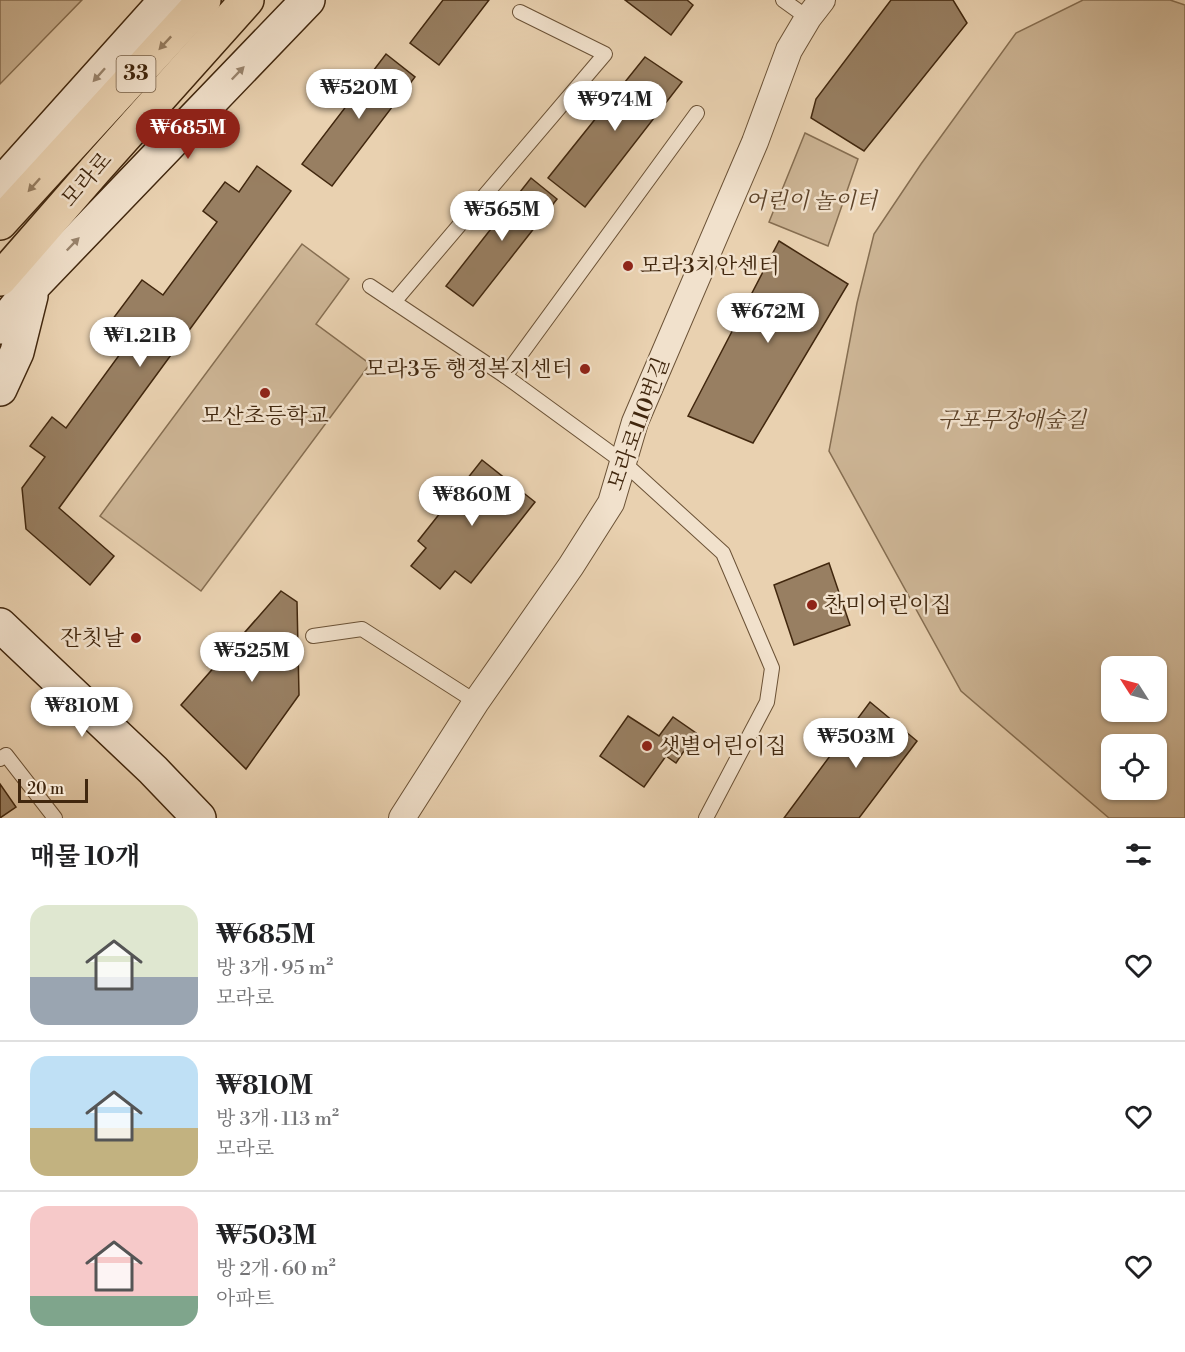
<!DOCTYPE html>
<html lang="ko">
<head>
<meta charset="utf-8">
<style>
	:root { --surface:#fff; --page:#f6f6f6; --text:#202124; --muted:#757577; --line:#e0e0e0; --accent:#8f2418 }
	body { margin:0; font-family:"Libre Bodoni","Noto Serif KR",serif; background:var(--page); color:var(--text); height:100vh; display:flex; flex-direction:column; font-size:22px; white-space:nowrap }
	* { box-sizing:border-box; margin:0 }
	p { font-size:20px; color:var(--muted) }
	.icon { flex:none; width:33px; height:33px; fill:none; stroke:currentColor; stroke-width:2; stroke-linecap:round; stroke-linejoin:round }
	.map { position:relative; height:818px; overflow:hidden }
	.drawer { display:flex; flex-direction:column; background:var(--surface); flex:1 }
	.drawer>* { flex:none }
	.needle { width:39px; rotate:306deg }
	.buttons { position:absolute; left:1101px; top:656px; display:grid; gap:12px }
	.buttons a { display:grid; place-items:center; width:66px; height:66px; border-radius:12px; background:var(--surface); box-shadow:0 2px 4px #0004; font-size:30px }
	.scale { position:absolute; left:18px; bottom:15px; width:70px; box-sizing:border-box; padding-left:6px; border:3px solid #41270e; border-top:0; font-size:16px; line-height:21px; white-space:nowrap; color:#41270e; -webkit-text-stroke:4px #f1e1cc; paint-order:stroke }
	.price { position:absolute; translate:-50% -51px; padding:0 14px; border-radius:21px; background:#fff; color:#222; font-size:20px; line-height:39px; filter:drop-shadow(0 2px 3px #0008) }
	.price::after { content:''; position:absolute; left:50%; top:36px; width:18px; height:14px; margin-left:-9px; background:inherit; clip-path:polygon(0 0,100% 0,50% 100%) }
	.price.current { background:var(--accent); color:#fff }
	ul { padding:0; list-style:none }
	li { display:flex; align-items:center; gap:18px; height:150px; padding:0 30px }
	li+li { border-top:2px solid var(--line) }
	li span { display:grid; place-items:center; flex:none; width:168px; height:120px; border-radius:18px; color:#555 }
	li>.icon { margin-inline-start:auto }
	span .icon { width:72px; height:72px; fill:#fffc; stroke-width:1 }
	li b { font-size:26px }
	h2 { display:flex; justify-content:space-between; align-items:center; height:72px; padding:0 30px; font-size:26px }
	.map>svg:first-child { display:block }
	.green { fill:#ccb494; stroke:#866e51; stroke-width:1.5; fill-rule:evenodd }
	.building { fill:#987f62; stroke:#41270e; stroke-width:1.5 }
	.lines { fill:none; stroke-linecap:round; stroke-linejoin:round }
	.lane-casing { stroke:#6b5236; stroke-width:16 }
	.street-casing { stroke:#6b5236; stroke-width:28 }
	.secondary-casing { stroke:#41270e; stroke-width:36 }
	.highway-casing { stroke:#41270e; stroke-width:36 }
	.lane { stroke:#f1e1cc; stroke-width:14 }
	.street { stroke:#f1e1cc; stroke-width:26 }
	.secondary { stroke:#f1e1cc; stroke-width:33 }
	.highway { stroke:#e9d1b0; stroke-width:33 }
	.oneway { fill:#957c5f }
	.oneway2 { fill:#99846d }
	.poi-dot { fill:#8f2418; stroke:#f1e1cc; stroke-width:2 }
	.labels { text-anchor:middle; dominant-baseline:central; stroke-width:5; stroke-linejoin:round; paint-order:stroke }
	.shield { fill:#f1e1cc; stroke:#765f47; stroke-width:1.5 }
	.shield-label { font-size:21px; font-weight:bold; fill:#41270e }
	.street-label { font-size:22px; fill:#41270e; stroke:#f1e1cc }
	.park-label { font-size:22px; font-style:italic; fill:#5d4329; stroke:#f1e1cc }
	.poi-label { font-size:22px; fill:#41270e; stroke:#f1e1cc; text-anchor:start }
</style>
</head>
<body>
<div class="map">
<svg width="1185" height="818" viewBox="0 0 1185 818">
	<rect width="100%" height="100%" fill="#e9d1b0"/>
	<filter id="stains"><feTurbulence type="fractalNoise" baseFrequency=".00333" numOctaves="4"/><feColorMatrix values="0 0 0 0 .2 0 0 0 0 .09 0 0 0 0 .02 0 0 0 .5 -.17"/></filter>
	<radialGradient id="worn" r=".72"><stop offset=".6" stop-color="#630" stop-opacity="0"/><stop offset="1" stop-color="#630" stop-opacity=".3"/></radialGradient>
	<g class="green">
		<polygon points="0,0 82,0 0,84"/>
		<path d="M 1083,0 L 1170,0 L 1185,5 L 1185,818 L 1109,818 L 961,691 L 829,451 L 857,303 L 874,234 L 921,164 L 1016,33 ZM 1112,666 L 1156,666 L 1156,711 L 1112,711 ZM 1112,744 L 1156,744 L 1156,789 L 1112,789 Z"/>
		<polygon points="805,133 858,159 828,246 769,222"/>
		<polygon points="302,244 349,279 316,324 370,364 201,591 100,516"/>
	</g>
	<g class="building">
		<polygon points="443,0 489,0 439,65 410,43"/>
		<polygon points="625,0 687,0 693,5 671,35"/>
		<polygon points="891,0 953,0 967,23 864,151 811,118 816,99"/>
		<polygon points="386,54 415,77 332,186 302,164"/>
		<polygon points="645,57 682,82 585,207 548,178"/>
		<polygon points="257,166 291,191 59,508 114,556 90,585 26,529 22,488 45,457 30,446 52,417 66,428 131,339 109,324 142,280 163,295 217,222 203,211 225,182 239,192"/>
		<polygon points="531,178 557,199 473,306 446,286"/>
		<polygon points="779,241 848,284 753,443 688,416"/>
		<polygon points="482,460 535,502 471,583 455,571 440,589 411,566 426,548 418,541"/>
		<polygon points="829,563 850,625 794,645 774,585"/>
		<polygon points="281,591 297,602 299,695 246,769 181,705"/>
		<polygon points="870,702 917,741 859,818 784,818"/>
		<polygon points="628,716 659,736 673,717 696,733 676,763 666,756 644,787 600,756"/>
		<polygon points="0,784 16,807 0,818"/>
	</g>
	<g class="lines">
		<g class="lane-casing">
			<g id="lane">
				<polyline points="783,0 808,18"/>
				<polyline points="370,286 505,376 623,462 723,553 772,668 767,702 706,818"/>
				<polyline points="394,302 605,54 520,12"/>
				<polyline points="505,376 697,113"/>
				<polyline points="313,636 362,629 476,702"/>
				<polyline points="0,759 6,755 55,818"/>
			</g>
		</g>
		<g class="street-casing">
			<polyline id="street" points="402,818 476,702 571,566 611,503 635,422 755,142 789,50 808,18 822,0"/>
		</g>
		<g class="secondary-casing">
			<g id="secondary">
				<polyline points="0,185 166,0"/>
				<polyline points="0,327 33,286 308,0"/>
				<polyline points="0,389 17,352 31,296"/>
				<polyline points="0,625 153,770 199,818"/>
			</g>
		</g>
		<g class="highway-casing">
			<g id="highway">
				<polyline points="0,223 204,0"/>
				<polyline points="0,279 95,170 247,0"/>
			</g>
		</g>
		<use href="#lane" class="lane"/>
		<use href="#street" class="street"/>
		<use href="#secondary" class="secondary"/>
		<use href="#highway" class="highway"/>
	</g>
	<defs><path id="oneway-solid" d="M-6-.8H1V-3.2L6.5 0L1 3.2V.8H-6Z" transform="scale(1.5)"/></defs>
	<g class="oneway">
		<use href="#oneway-solid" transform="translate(165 43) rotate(133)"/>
		<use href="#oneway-solid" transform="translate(34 185) rotate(132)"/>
	</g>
	<g class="oneway2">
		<use href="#oneway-solid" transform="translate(238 73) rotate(-46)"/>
		<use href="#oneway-solid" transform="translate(99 75) rotate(132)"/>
		<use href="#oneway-solid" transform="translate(73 244) rotate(-46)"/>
	</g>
	<g class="poi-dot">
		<circle cx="628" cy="266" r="6"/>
		<circle cx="585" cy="369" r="6"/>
		<circle cx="265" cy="393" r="6"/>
		<circle cx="812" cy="605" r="6"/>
		<circle cx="136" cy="638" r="6"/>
		<circle cx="647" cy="746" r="6"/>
	</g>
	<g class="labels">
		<rect class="shield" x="116.5" y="56" width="39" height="36" rx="4.5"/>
		<g class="shield-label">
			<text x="136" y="74">33</text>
		</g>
		<g class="street-label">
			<text transform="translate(87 180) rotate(-49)">모라로</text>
			<text transform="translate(639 424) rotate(-70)">모라로110번길</text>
		</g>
		<g class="park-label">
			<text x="811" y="201">어린이 놀이터</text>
			<text x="1012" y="420">구포무장애숲길</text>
		</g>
		<g class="poi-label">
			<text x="640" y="266">모라3치안센터</text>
			<text x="573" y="369" text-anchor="end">모라3동 행정복지센터</text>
			<text x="265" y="416" text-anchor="middle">모산초등학교</text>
			<text x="824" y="605">찬미어린이집</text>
			<text x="124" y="638" text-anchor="end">잔칫날</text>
			<text x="659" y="746">샛별어린이집</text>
		</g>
	</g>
	<rect width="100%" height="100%" filter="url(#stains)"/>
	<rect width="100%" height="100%" fill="url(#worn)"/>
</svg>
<div class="buttons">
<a><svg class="needle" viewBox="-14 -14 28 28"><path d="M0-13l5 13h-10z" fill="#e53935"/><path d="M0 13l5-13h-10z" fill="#757577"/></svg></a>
<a><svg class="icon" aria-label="locate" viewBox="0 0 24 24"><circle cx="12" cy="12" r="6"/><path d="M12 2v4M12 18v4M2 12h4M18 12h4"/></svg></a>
</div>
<div class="scale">20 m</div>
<b class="price" style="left:359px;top:120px">₩520M</b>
<b class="price" style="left:615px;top:132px">₩974M</b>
<b class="price current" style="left:188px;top:160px">₩685M</b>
<b class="price" style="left:502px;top:242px">₩565M</b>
<b class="price" style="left:768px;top:344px">₩672M</b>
<b class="price" style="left:140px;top:368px">₩1.21B</b>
<b class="price" style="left:472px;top:527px">₩860M</b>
<b class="price" style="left:252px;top:683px">₩525M</b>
<b class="price" style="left:82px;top:738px">₩810M</b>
<b class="price" style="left:856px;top:769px">₩503M</b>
</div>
<section class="drawer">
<h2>매물 10개<svg class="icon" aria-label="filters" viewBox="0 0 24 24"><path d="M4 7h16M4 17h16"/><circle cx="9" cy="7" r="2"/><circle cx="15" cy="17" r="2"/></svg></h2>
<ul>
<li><span style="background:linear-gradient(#dfe7d0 60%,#9aa5b1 0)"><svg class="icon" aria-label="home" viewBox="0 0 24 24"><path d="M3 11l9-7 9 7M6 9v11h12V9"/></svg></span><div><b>₩685M</b><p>방 3개 · 95 m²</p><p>모라로</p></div><svg class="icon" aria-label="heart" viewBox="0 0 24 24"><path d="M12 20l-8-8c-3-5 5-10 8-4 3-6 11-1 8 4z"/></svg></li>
<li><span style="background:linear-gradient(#bfe0f5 60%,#c2b280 0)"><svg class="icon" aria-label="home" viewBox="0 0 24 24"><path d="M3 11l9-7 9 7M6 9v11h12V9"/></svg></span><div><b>₩810M</b><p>방 3개 · 113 m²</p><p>모라로</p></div><svg class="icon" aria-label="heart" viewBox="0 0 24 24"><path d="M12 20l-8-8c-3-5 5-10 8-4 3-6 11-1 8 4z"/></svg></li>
<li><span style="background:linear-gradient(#f6c9c9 75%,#7fa58c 0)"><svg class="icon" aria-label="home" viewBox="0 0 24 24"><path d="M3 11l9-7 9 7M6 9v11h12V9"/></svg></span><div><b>₩503M</b><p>방 2개 · 60 m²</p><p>아파트</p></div><svg class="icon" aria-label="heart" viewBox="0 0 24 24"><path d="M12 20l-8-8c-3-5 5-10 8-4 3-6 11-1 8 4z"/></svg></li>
</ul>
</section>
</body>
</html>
